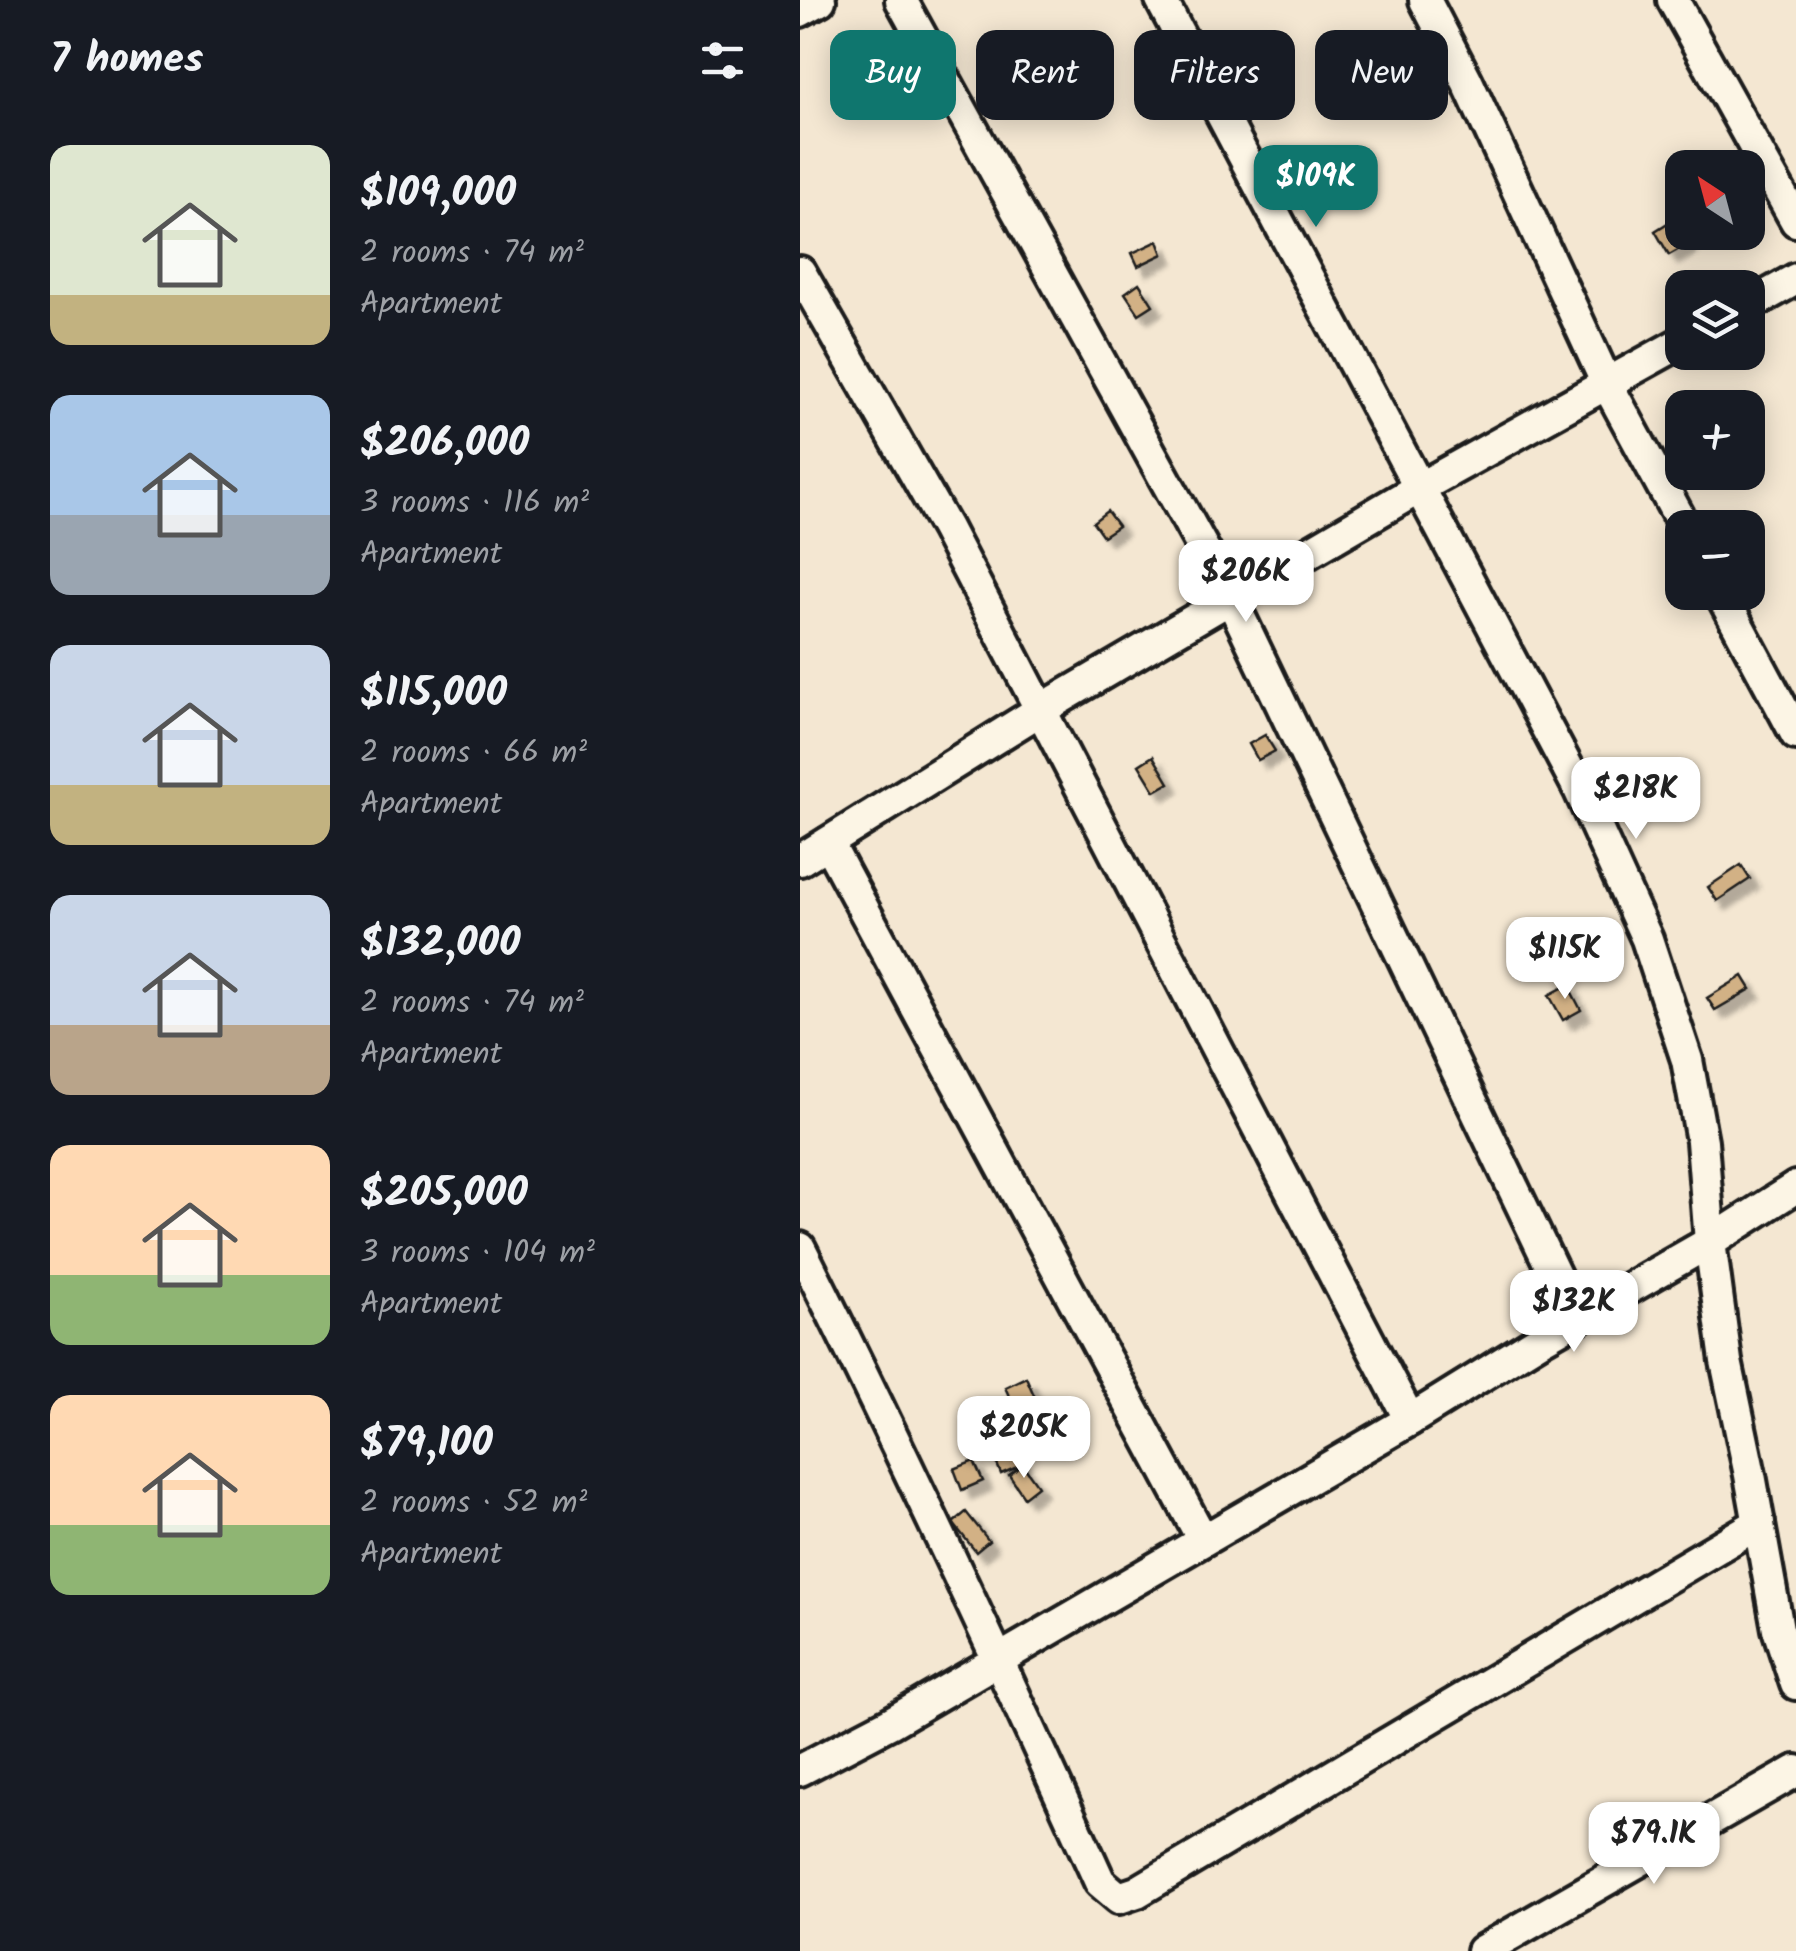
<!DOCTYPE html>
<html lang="en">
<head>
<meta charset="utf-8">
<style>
	:root { --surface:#171b24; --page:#20242c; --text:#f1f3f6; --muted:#9ea1a6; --accent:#0f766e }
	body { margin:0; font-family:Kalam,sans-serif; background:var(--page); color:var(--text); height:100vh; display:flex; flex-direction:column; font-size:38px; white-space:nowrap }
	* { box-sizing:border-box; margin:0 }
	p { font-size:32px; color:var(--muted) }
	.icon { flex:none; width:55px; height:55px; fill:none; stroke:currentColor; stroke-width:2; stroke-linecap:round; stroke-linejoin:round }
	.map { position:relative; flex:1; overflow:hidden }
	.sheet { display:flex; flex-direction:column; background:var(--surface); width:800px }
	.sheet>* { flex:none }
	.banner { position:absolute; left:30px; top:30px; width:815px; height:90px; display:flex; gap:20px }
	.needle { width:65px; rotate:324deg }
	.controls { position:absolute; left:865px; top:150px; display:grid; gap:20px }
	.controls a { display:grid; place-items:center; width:100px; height:100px; border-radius:20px; background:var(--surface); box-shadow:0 5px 25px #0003; font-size:50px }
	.price { position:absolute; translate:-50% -85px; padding:0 22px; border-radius:20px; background:#fff; color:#222; font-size:32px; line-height:65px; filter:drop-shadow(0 2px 5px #0008) }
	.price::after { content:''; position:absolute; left:50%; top:60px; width:30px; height:22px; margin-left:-15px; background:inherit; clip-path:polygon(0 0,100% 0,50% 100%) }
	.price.on { background:var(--accent); color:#fff }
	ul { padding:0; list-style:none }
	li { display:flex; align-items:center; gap:30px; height:250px; padding:0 50px }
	li span { display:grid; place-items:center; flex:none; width:280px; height:200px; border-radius:20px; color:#555 }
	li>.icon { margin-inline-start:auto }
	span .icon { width:120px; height:120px; fill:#fffc; stroke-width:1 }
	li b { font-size:42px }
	h2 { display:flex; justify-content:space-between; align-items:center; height:120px; padding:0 50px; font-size:42px }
	.tag { padding:0 35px; border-radius:20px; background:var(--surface); box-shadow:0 5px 25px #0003; font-size:35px; line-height:90px }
	.tag.on { background:var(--accent); color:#fff }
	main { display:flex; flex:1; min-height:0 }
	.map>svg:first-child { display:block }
	.building { fill:#d2b185; stroke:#1c1c1c; stroke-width:2.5; filter:url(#shadow) }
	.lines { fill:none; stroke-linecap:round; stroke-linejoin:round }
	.street-casing { stroke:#1c1c1c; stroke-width:38 }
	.street { stroke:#fcf5e5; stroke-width:30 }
</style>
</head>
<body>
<main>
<section class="sheet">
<h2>7 homes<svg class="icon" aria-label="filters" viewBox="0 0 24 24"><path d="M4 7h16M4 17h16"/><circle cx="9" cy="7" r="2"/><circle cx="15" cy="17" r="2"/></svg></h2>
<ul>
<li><span style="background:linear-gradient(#dfe7d0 75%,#c2b280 0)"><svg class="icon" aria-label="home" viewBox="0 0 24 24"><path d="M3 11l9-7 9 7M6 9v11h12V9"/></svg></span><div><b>$109,000</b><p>2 rooms · 74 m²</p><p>Apartment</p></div></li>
<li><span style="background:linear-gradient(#a9c7e8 60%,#9aa5b1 0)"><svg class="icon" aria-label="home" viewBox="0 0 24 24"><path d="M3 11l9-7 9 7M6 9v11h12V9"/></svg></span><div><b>$206,000</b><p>3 rooms · 116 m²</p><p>Apartment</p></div></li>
<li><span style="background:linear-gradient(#c9d6e8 70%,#c2b280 0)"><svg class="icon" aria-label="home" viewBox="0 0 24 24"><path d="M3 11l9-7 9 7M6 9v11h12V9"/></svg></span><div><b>$115,000</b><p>2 rooms · 66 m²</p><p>Apartment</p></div></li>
<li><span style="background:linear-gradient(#c9d6e8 65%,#b9a48a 0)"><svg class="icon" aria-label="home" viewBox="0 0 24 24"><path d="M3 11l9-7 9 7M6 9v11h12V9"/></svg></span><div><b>$132,000</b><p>2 rooms · 74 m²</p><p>Apartment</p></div></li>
<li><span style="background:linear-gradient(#ffd9b3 65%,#8fb573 0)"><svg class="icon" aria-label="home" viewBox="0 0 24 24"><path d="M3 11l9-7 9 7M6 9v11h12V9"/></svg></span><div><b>$205,000</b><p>3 rooms · 104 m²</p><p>Apartment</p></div></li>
<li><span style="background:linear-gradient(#ffd9b3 65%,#8fb573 0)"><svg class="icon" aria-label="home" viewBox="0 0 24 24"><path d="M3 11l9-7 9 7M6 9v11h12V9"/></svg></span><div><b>$79,100</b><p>2 rooms · 52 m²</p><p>Apartment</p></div></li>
</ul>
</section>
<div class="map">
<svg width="996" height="1951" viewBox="0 0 996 1951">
	<defs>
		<filter id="shadow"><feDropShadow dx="9" dy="9" stdDeviation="2.5" flood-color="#0004"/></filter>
	</defs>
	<rect width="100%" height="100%" fill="#f4e7d2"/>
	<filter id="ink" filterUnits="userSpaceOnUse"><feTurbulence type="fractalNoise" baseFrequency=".01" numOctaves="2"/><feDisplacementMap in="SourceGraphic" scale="20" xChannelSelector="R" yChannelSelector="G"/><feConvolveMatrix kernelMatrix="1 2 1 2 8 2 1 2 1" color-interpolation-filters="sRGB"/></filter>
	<g filter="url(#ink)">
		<g class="building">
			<polygon points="874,219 888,244 869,255 855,231"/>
			<polygon points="358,241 363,254 338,266 332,253"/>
			<polygon points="339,283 353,305 339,314 325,293"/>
			<polygon points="307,511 318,526 303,536 293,522"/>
			<polygon points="465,735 475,751 458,760 449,744"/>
			<polygon points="353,756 369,783 355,791 339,765"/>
			<polygon points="941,865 950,879 917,901 908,887"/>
			<polygon points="943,976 951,989 915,1010 907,998"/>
			<polygon points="768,985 781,1010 763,1020 749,995"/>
			<polygon points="226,1377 240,1409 219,1419 205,1387"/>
			<polygon points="217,1451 222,1465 201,1474 195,1459"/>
			<polygon points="174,1461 183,1481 162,1490 154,1469"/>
			<polygon points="223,1465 238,1486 224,1497 209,1475"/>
			<polygon points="166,1512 189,1541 176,1552 153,1523"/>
		</g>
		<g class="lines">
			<g class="street-casing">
				<g id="street">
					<polyline points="101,0 431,599 776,1319"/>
					<polyline points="361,0 779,789 847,939 887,1060 902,1141 910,1242 926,1361 950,1475 978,1629 996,1684"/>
					<polyline points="625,0 667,81 807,384 885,528"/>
					<polyline points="873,0 996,221"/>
					<polyline points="0,11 20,0"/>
					<polyline points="0,272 146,528 610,1420"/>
					<polyline points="948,306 996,279"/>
					<polyline points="920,592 996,734"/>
					<polyline points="28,843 403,1540"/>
					<polyline points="0,860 242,709 619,488 882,342"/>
					<path d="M 0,1248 C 105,1457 203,1669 300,1882 L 319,1898 L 337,1892 L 959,1523"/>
					<polyline points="0,1770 90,1723 610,1420 739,1340 910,1242 996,1187"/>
					<polyline points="682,1951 996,1771"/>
				</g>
			</g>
			<use href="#street" class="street"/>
		</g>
	</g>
</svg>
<div class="controls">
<a><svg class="needle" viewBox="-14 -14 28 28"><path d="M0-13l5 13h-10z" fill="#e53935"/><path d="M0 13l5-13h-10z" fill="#9ea1a6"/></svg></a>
<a><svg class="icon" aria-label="layers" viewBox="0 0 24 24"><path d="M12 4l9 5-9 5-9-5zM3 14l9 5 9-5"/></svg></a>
<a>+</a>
<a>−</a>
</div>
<b class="price on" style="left:516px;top:230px">$109K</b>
<b class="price" style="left:446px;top:625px">$206K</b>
<b class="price" style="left:836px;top:842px">$218K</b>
<b class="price" style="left:765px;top:1002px">$115K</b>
<b class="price" style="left:774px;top:1355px">$132K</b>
<b class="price" style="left:224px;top:1481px">$205K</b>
<b class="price" style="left:854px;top:1887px">$79.1K</b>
<div class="banner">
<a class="tag on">Buy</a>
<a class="tag">Rent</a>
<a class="tag">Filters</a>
<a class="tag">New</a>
</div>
</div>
</main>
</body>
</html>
